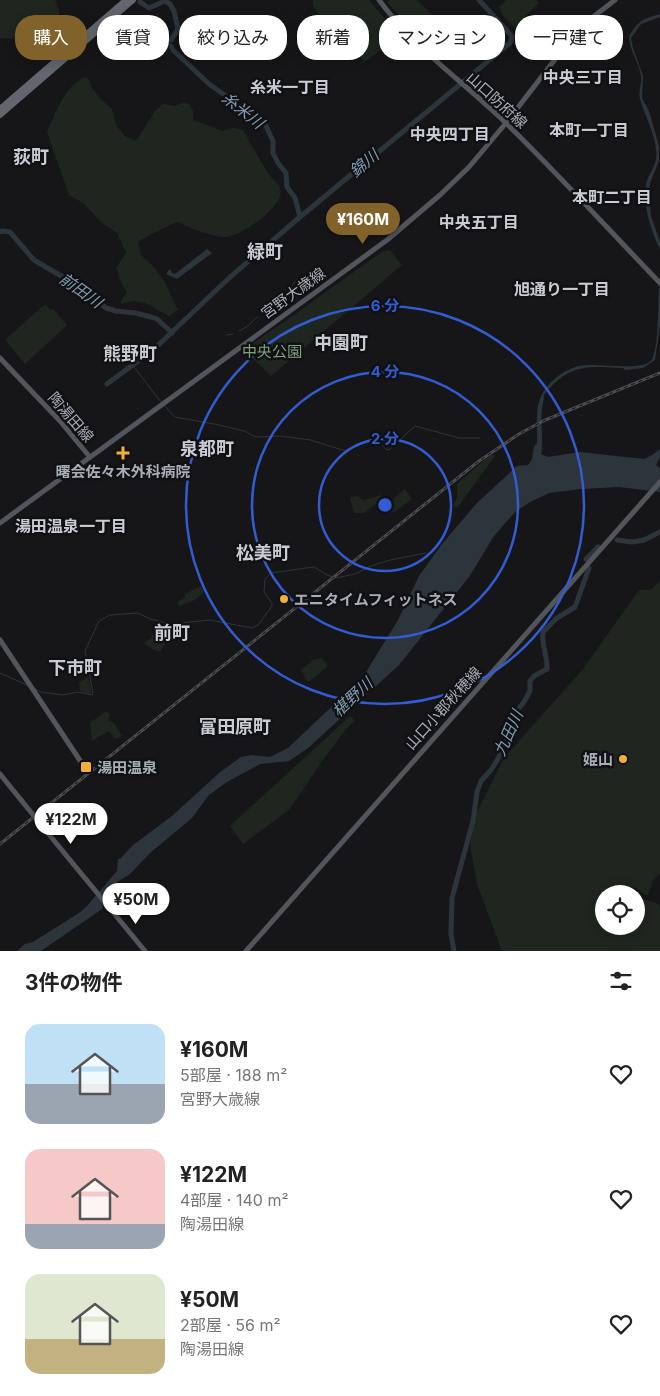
<!DOCTYPE html>
<html lang="ja">
<head>
<meta charset="utf-8">
<style>
	:root { --surface:#fff; --page:#f6f6f6; --text:#222; --muted:#767676; --accent:#80622a }
	body { margin:0; font-family:Inter,"Noto Sans JP",sans-serif; background:var(--page); color:var(--text); height:100vh; display:flex; flex-direction:column; font-size:19px; white-space:nowrap }
	* { box-sizing:border-box; margin:0 }
	p { font-size:16px; color:var(--muted) }
	.icon { flex:none; width:28px; height:28px; fill:none; stroke:currentColor; stroke-width:2; stroke-linecap:round; stroke-linejoin:round }
	.map { position:relative; height:951px; overflow:hidden }
	.drawer { display:flex; flex-direction:column; background:var(--surface); flex:1 }
	.drawer>* { flex:none }
	.banner { position:absolute; left:15px; top:15px; width:630px; height:45px; display:flex; gap:10px }
	.controls { position:absolute; left:595px; top:885px; display:grid; gap:10px }
	.controls a { display:grid; place-items:center; width:50px; height:50px; border-radius:50%; background:var(--surface); box-shadow:0 2px 12px #0003; font-size:25px }
	.price { position:absolute; translate:-50% -42px; padding:0 11px; border-radius:18px; background:#fff; color:#222; font-size:16px; line-height:32px; filter:drop-shadow(0 1px 2px #0008) }
	.price::after { content:''; position:absolute; left:50%; top:30px; width:15px; height:11px; margin-left:-8px; background:inherit; clip-path:polygon(0 0,100% 0,50% 100%) }
	.price.current { background:var(--accent); color:#fff }
	ul { padding:0; list-style:none }
	li { display:flex; align-items:center; gap:15px; height:125px; padding:0 25px }
	li span { display:grid; place-items:center; flex:none; width:140px; height:100px; border-radius:15px; color:#555 }
	li>.icon { margin-inline-start:auto }
	span .icon { width:60px; height:60px; fill:#fffc; stroke-width:1 }
	li b { font-size:21px }
	h2 { display:flex; justify-content:space-between; align-items:center; height:60px; padding:0 25px; font-size:21px }
	.chip { padding:0 18px; border-radius:20px; background:var(--surface); box-shadow:0 2px 12px #0003; font-size:18px; line-height:45px }
	.chip.current { background:var(--accent); color:#fff }
	.map>svg:first-child { display:block }
	.green { fill:#1e261f }
	.water { fill:#2c353c }
	.lines { fill:none; stroke-linecap:round; stroke-linejoin:round }
	.stream { stroke:#2c353c; stroke-width:1 }
	.river { stroke:#2c353c; stroke-width:5 }
	.major { stroke:#53555c; stroke-width:5 }
	.highway { stroke:#63666e; stroke-width:6 }
	.rail-casing { stroke:#4a4c52; stroke-width:3 }
	.rail { stroke:#111113; stroke-width:1; stroke-dasharray:4; stroke-linecap:butt }
	.major-bridge { stroke:#53555c; stroke-width:5 }
	.ring { fill:none; stroke:#325cd3; stroke-width:2.5 }
	.poi-dot { fill:#f2b134; stroke:#111113; stroke-width:2 }
	.labels { text-anchor:middle; dominant-baseline:central; stroke-width:5; stroke-linejoin:round; paint-order:stroke }
	.street-label { font-size:15px; fill:#a8adb8; stroke:#111113 }
	.park-label { font-size:15px; fill:#7fa381; stroke:#111113 }
	.poi-label { font-size:15px; font-weight:bold; fill:#a8adb8; stroke:#111113; text-anchor:start }
	.neighbourhood-label { font-size:16px; font-weight:bold; fill:#c9ccd4; stroke:#111113 }
	.water-label { font-size:16px; font-style:italic; fill:#7f9bb3; stroke:#111113 }
	.quarter-label { font-size:18px; font-weight:bold; fill:#c9ccd4; stroke:#111113 }
	.centre { fill:#325cd3; stroke:#111113; stroke-width:2.5 }
	.ring-label { font-size:15px; text-anchor:middle; font-weight:bold; fill:#325cd3; stroke:#111113; stroke-width:5; stroke-linejoin:round; paint-order:stroke }
</style>
</head>
<body>
<div class="map">
<svg width="660" height="951" viewBox="0 0 660 951">
	<rect width="100%" height="100%" fill="#161618"/>
	<g class="green">
		<polygon points="0,0 55,0 59,9 59,19 69,20 74,37 62,37 52,45 52,50 22,39 0,38"/>
		<polygon points="313,0 369,0 390,25 402,35 364,62 356,51 349,53 313,6"/>
		<polygon points="390,0 417,0 441,24 422,40 387,2"/>
		<polygon points="507,0 537,0 539,3 514,27 503,16 499,7"/>
		<path d="M 85,77 L 89,80 L 92,88 L 100,98 L 112,109 L 116,125 L 125,136 L 136,141 L 155,111 L 163,104 L 174,106 L 184,102 L 189,104 L 193,111 L 193,120 L 223,131 L 233,128 L 243,130 C 251,144 259,159 268,173 C 271,178 278,183 280,188 C 286,206 240,237 225,237 C 209,237 192,228 177,222 L 149,235 L 138,242 L 141,255 L 153,266 L 164,281 L 178,310 L 169,316 L 145,303 L 133,301 L 121,304 L 121,300 L 127,293 L 121,282 L 116,268 L 126,253 L 117,233 L 101,222 L 83,203 L 69,195 L 47,132 C 56,113 64,86 85,77 Z"/>
		<polygon points="390,250 402,265 271,376 247,353 249,346 294,315 383,251"/>
		<polygon points="45,304 51,310 53,309 67,325 25,364 5,340"/>
		<polygon points="491,454 495,456 457,508 453,506 457,497 457,484"/>
		<polygon points="405,489 412,499 393,513 387,504"/>
		<polygon points="381,495 382,499 364,513 354,513 350,497 358,496 361,499 365,500"/>
		<path d="M 660,581 L 660,873 L 653,880 L 648,895 L 645,895 L 636,888 L 630,887 L 631,892 L 633,894 L 604,894 L 604,926 L 636,926 L 636,896 C 644,901 654,900 660,906 L 660,951 L 502,951 L 477,884 L 470,845 L 476,814 L 504,758 L 583,669 L 639,590 L 651,590 Z"/>
		<polygon points="201,586 204,592 195,600 180,606 177,603 185,597 185,594"/>
		<polygon points="152,634 168,639 160,652 152,649 144,643 152,637"/>
		<polygon points="322,658 328,666 315,677 314,675 315,677 308,682 301,670 313,660"/>
		<polygon points="88,677 92,692 89,695 80,691 79,682"/>
		<polygon points="106,711 110,714 108,721 114,723 122,736 115,739 109,731 92,741 90,723"/>
		<polygon points="350,716 355,721 346,729 323,760 289,810 243,844 230,826"/>
	</g>
	<g class="water">
		<path d="M 660,14 L 660,17 L 641,24 L 631,38 L 633,48 L 643,76 L 642,98 L 649,111 L 659,146 L 659,161 L 650,183 L 649,196 L 651,216 L 660,242 L 660,249 C 651,231 640,198 648,178 C 653,168 658,161 656,149 C 654,131 645,116 640,99 C 638,91 642,84 641,76 C 639,62 629,50 629,36 C 639,20 643,19 660,14 Z"/>
		<polygon points="207,249 212,253 177,279 166,274 170,269 172,273 175,274"/>
		<path d="M 660,279 L 660,325 L 655,360 L 643,368 L 625,370 L 623,368 C 616,368 610,367 603,367 C 576,366 561,373 544,395 C 544,401 542,405 542,410 C 540,425 544,439 541,454 L 548,457 L 580,452 L 644,459 L 652,455 L 660,449 L 660,457 L 656,465 L 660,468 L 660,492 L 619,487 L 581,489 L 549,493 L 530,502 L 515,512 L 494,536 L 469,577 L 399,665 L 308,748 L 289,761 L 260,764 L 227,782 L 209,795 L 192,818 L 150,853 L 130,874 L 117,882 L 108,896 L 102,909 L 41,951 L 17,951 L 25,944 L 33,942 L 79,913 L 87,906 L 117,871 L 118,859 L 121,858 L 133,845 L 172,816 L 219,773 L 241,757 L 252,755 L 270,757 L 288,748 L 363,677 L 398,620 L 419,576 L 442,544 L 477,503 L 517,466 L 528,465 C 535,457 531,456 534,448 C 536,442 536,447 537,441 C 538,423 533,403 547,387 C 555,377 566,369 579,366 C 596,362 644,373 652,359 C 660,343 657,298 660,279 Z"/>
	</g>
	<g class="lines">
		<g class="stream">
			<polyline points="280,297 288,291 297,279"/>
			<polyline points="265,309 268,304 274,300"/>
			<polyline points="239,331 248,326 257,317"/>
			<polyline points="227,335 233,334"/>
			<polyline points="129,367 134,367 161,402"/>
			<polyline points="164,405 175,417 219,425 244,431 256,437 281,436 310,440 346,451 376,438 386,449 389,450 415,426 459,438 480,438"/>
			<polyline points="0,673 29,686"/>
			<polyline points="35,689 41,692 63,695 77,692 92,695 93,693 85,651 99,621 110,615 138,613 150,619 171,624 210,620 252,628 258,625 272,606 272,603 264,592 265,579 271,573 314,567 327,575 336,578 355,574 371,566 390,560 426,553"/>
		</g>
		<g class="river">
			<polyline points="140,2 149,8 165,1 170,4 174,11 178,29 171,40"/>
			<polyline points="171,46 173,50 209,84 229,98 242,111 262,121 266,126 273,141 273,153 278,163 286,173 287,187 295,198 300,217"/>
			<polyline points="0,232 2,231 10,232 34,260 80,287 106,308 116,311 135,313 151,317 157,319 172,333"/>
			<polyline points="107,384 153,350 229,278 300,217 510,43 512,37 511,35 479,0"/>
			<polyline points="617,540 632,542 644,540 660,532"/>
			<polyline points="586,559 598,547"/>
			<path d="M 454,951 L 451,934 L 452,898 L 473,821 L 477,792 L 481,781 L 491,770 L 499,757 L 506,740 L 512,717 L 524,702 L 530,691 L 530,681 L 534,676 L 547,669 C 548,657 541,645 543,632 L 557,618 L 575,607 L 589,568"/>
		</g>
		<g class="major">
			<path d="M 379,0 C 416,50 464,82 507,124 C 560,176 609,230 660,283"/>
			<polyline points="0,358 60,421 89,456"/>
			<polyline points="0,523 387,240 440,195 469,167 506,123 580,27 615,0"/>
			<polyline points="0,640 81,762"/>
			<polyline points="0,774 21,800"/>
			<polyline points="47,832 145,951"/>
			<polyline points="246,951 660,482"/>
		</g>
		<g class="highway">
			<polyline points="0,109 126,0"/>
			<polyline points="0,115 133,0"/>
		</g>
		<g class="rail-casing">
			<polyline id="rail" points="0,844 479,461 519,434 543,421 660,373"/>
		</g>
		<use href="#rail" class="rail"/>
		<polyline class="major-bridge" points="21,800 47,832"/>
	</g>
	<g class="ring">
		<circle cx="385" cy="505" r="66"/>
		<circle cx="385" cy="505" r="133"/>
		<circle cx="385" cy="505" r="199"/>
	</g>
	<g class="poi-dot">
		<path d="M120.5 445.5h5v5h5v5h-5v5h-5v-5h-5v-5h5z"/>
		<circle cx="284" cy="599" r="5"/>
		<circle cx="623" cy="759" r="5"/>
		<rect x="80" y="761" width="12" height="12" rx="2.5"/>
	</g>
	<g class="labels">
		<g class="street-label">
			<text transform="translate(497 100) rotate(42)">山口防府線</text>
			<text transform="translate(293 293) rotate(-36)">宮野大歳線</text>
			<text transform="translate(71 417) rotate(49)">陶湯田線</text>
			<text transform="translate(443 708) rotate(-48)">山口小郡秋穂線</text>
		</g>
		<g class="park-label">
			<text x="272" y="351">中央公園</text>
		</g>
		<g class="poi-label">
			<text x="123" y="471" text-anchor="middle">曙会佐々木外科病院</text>
			<text x="294" y="599">エニタイムフィットネス</text>
			<text x="613" y="759" text-anchor="end">姫山</text>
			<text x="97" y="767">湯田温泉</text>
		</g>
		<g class="neighbourhood-label">
			<text x="583" y="77">中央三丁目</text>
			<text x="290" y="87">糸米一丁目</text>
			<text x="589" y="130">本町一丁目</text>
			<text x="450" y="134">中央四丁目</text>
			<text x="612" y="197">本町二丁目</text>
			<text x="479" y="222">中央五丁目</text>
			<text x="562" y="289">旭通り一丁目</text>
			<text x="71" y="526">湯田温泉一丁目</text>
		</g>
		<g class="water-label">
			<text transform="translate(243 110) rotate(38)">糸米川</text>
			<text transform="translate(364 163) rotate(-40)">錦川</text>
			<text transform="translate(81 290) rotate(35)">前田川</text>
			<text transform="translate(352 697) rotate(-43)">椹野川</text>
			<text transform="translate(508 733) rotate(-66)">九田川</text>
		</g>
		<g class="quarter-label">
			<text x="31" y="156">荻町</text>
			<text x="265" y="251">緑町</text>
			<text x="341" y="342">中園町</text>
			<text x="130" y="353">熊野町</text>
			<text x="207" y="448">泉都町</text>
			<text x="263" y="552">松美町</text>
			<text x="172" y="632">前町</text>
			<text x="75" y="667">下市町</text>
			<text x="235" y="726">富田原町</text>
		</g>
	</g>
	<circle cx="385" cy="505" r="8" class="centre"/>
	<g class="ring-label">
		<text x="385" y="311">6 分</text>
		<text x="385" y="377">4 分</text>
		<text x="385" y="444">2 分</text>
	</g>
</svg>
<div class="controls">
<a><svg class="icon" aria-label="locate" viewBox="0 0 24 24"><circle cx="12" cy="12" r="6"/><path d="M12 2v4M12 18v4M2 12h4M18 12h4"/></svg></a>
</div>
<b class="price current" style="left:363px;top:245px">¥160M</b>
<b class="price" style="left:71px;top:845px">¥122M</b>
<b class="price" style="left:136px;top:925px">¥50M</b>
<div class="banner">
<a class="chip current">購入</a>
<a class="chip">賃貸</a>
<a class="chip">絞り込み</a>
<a class="chip">新着</a>
<a class="chip">マンション</a>
<a class="chip">一戸建て</a>
</div>
</div>
<section class="drawer">
<h2>3件の物件<svg class="icon" aria-label="filters" viewBox="0 0 24 24"><path d="M4 7h16M4 17h16"/><circle cx="9" cy="7" r="2"/><circle cx="15" cy="17" r="2"/></svg></h2>
<ul>
<li><span style="background:linear-gradient(#bfe0f5 60%,#9aa5b1 0)"><svg class="icon" aria-label="home" viewBox="0 0 24 24"><path d="M3 11l9-7 9 7M6 9v11h12V9"/></svg></span><div><b>¥160M</b><p>5部屋 · 188 m²</p><p>宮野大歳線</p></div><svg class="icon" aria-label="heart" viewBox="0 0 24 24"><path d="M12 20l-8-8c-3-5 5-10 8-4 3-6 11-1 8 4z"/></svg></li>
<li><span style="background:linear-gradient(#f6c9c9 75%,#9aa5b1 0)"><svg class="icon" aria-label="home" viewBox="0 0 24 24"><path d="M3 11l9-7 9 7M6 9v11h12V9"/></svg></span><div><b>¥122M</b><p>4部屋 · 140 m²</p><p>陶湯田線</p></div><svg class="icon" aria-label="heart" viewBox="0 0 24 24"><path d="M12 20l-8-8c-3-5 5-10 8-4 3-6 11-1 8 4z"/></svg></li>
<li><span style="background:linear-gradient(#dfe7d0 65%,#c2b280 0)"><svg class="icon" aria-label="home" viewBox="0 0 24 24"><path d="M3 11l9-7 9 7M6 9v11h12V9"/></svg></span><div><b>¥50M</b><p>2部屋 · 56 m²</p><p>陶湯田線</p></div><svg class="icon" aria-label="heart" viewBox="0 0 24 24"><path d="M12 20l-8-8c-3-5 5-10 8-4 3-6 11-1 8 4z"/></svg></li>
</ul>
</section>
</body>
</html>
